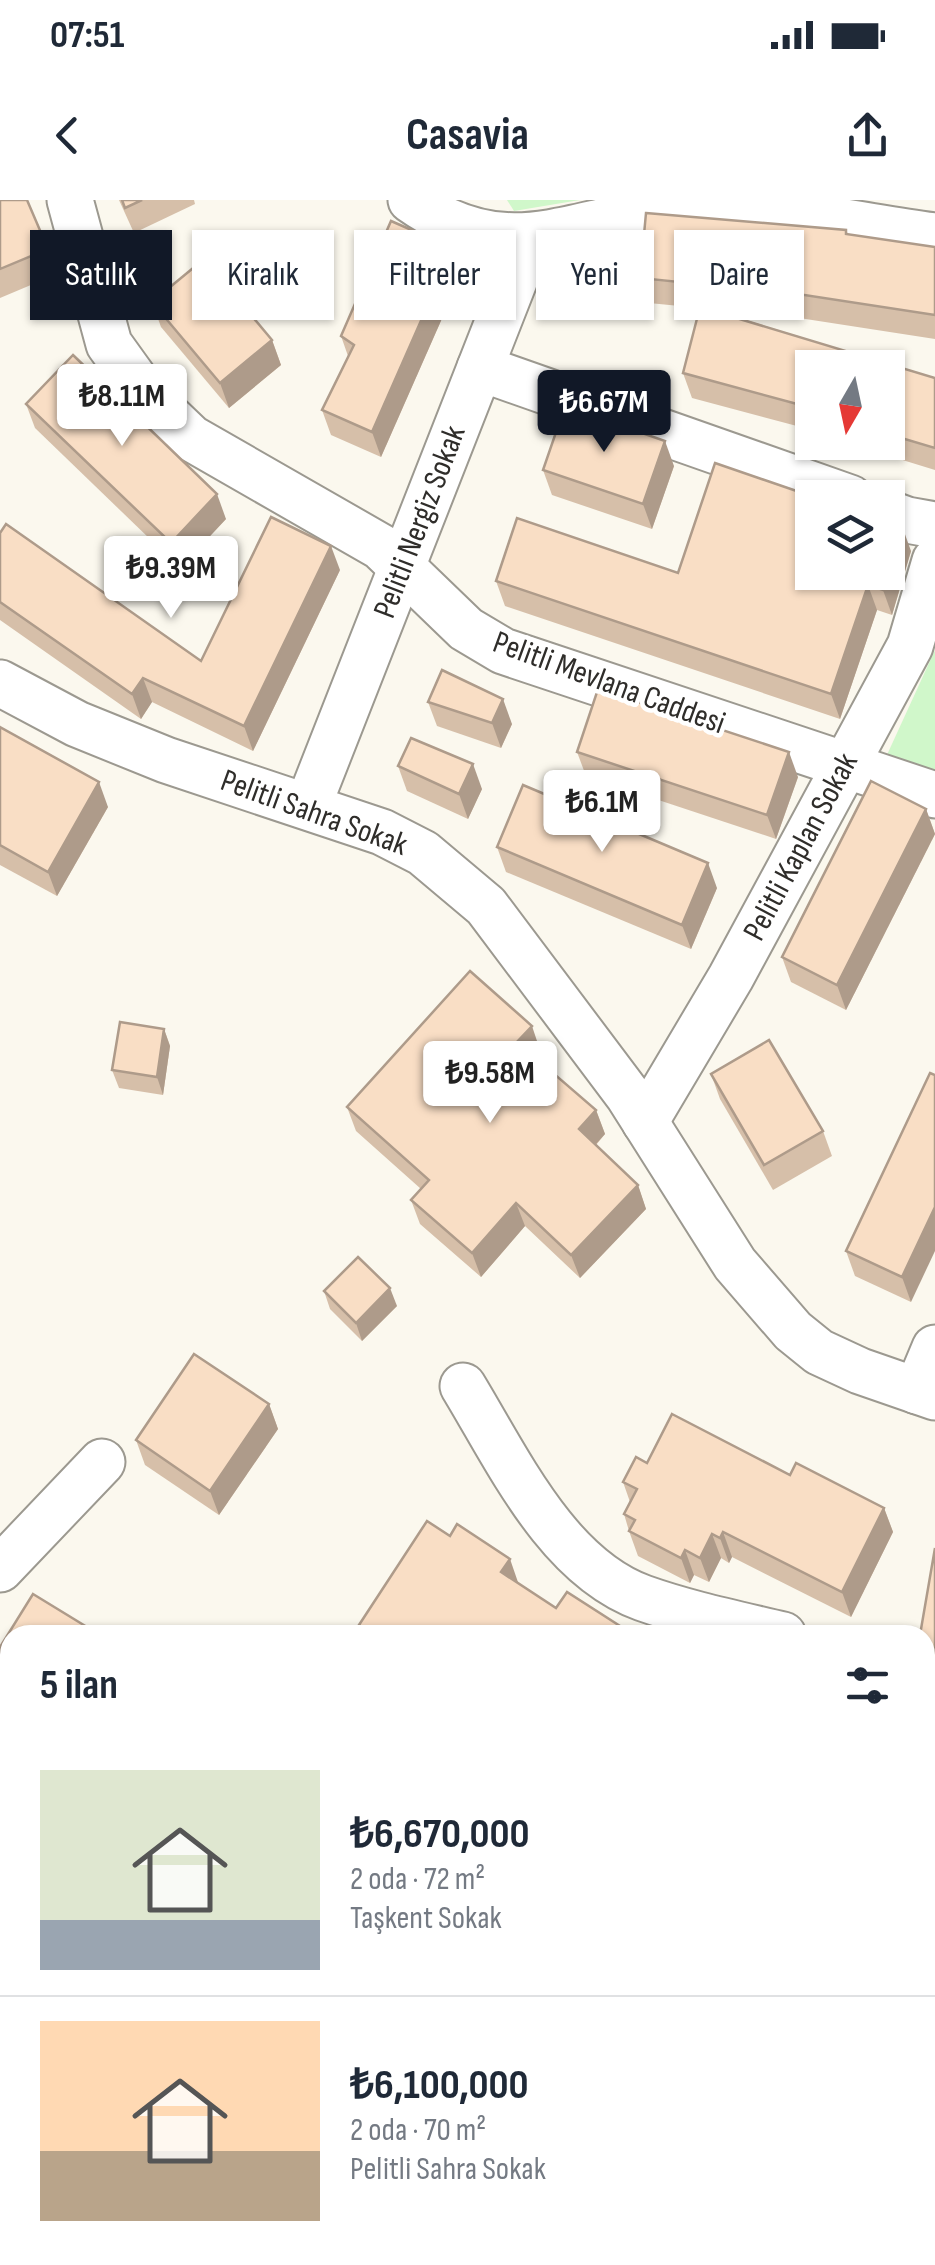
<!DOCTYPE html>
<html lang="tr">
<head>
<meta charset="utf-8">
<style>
	:root { --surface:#fff; --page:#f6f6f7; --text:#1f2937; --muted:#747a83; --line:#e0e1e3; --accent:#111827 }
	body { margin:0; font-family:"Sofia Sans Condensed",sans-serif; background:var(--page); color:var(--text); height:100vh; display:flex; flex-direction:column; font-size:38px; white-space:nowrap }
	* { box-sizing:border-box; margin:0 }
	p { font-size:32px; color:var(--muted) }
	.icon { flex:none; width:55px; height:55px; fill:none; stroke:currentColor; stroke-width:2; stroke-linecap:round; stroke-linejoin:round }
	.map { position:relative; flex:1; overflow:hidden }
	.side { position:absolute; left:0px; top:1425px; width:935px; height:640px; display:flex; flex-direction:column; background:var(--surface); border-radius:30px 30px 0 0; box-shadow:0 2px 8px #0004 }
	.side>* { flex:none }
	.hud { position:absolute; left:30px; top:30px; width:875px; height:90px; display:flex; gap:20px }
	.needle { width:65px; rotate:189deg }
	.controls { position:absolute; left:795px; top:150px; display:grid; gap:20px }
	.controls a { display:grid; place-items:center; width:110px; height:110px; border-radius:0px; background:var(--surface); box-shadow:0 2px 8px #0004; font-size:50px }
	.price { position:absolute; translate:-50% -85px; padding:0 22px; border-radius:10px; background:#fff; color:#222; font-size:32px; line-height:65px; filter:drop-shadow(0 2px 5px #0008) }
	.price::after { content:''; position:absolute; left:50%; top:60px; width:30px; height:22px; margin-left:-15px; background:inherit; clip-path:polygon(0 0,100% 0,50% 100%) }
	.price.active { background:var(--accent); color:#fff }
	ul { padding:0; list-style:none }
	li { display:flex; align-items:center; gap:30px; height:250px; padding:0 40px }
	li+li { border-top:2px solid var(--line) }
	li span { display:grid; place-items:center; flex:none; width:280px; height:200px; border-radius:0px; color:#555 }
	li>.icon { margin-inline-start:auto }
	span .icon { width:120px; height:120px; fill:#fffc; stroke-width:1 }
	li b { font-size:42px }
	h2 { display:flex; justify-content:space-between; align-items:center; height:120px; padding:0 40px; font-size:42px }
	.chip { padding:0 35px; border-radius:0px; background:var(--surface); box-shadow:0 2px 8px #0004; font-size:35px; line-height:90px }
	.chip.active { background:var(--accent); color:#fff }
	.status { display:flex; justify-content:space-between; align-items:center; height:70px; padding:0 50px; background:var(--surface); direction:ltr }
	.status svg { height:28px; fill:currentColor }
	header { display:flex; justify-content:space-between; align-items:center; height:130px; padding:0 40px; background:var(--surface); font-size:45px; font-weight:700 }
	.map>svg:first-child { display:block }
	.green { fill:#d0f7ca }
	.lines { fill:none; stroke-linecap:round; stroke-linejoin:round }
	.minor-casing { stroke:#9c9990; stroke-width:49 }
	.minor { stroke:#fff; stroke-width:45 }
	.wall { fill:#d6bfa9 }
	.shaded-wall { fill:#ae9b8a }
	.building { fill:#f9dec5; stroke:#ae9b8a; stroke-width:2.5 }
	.labels { text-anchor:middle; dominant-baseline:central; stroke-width:9; stroke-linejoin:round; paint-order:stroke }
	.street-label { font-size:32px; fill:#2f2d2a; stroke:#fff }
</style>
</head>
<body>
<div class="status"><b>07:51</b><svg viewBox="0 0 49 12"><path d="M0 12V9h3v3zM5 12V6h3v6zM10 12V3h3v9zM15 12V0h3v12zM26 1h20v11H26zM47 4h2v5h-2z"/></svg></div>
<header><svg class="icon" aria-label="back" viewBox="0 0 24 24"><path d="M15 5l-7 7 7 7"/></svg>Casavia<svg class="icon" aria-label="share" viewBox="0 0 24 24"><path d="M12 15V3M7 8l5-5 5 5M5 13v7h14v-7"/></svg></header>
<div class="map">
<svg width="935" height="2065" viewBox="0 0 935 2065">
	<rect width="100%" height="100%" fill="#fbf8ee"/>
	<g class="green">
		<polygon points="507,0 580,0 514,11"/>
		<polygon points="935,450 935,575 886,557"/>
	</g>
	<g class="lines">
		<g class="minor-casing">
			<g id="minor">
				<polyline points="70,0 109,144 145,194 191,238 381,347 466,429 503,451 935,595"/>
				<path d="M 411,0 C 510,70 574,17 676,9 C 757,3 854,25 935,36"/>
				<polyline points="480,168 850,298"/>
				<polyline points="888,313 907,320 935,325"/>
				<polyline points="0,483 77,524 166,560 382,632 423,653 486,706 628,895 735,1064 793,1131 819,1152 860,1171 935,1197"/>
				<polyline points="308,606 531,38"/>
				<polyline points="645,922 731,777 910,446 935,361"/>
				<path d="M 463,1186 C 508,1260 557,1367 643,1398 C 688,1414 737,1424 783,1435"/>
				<polyline points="917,1191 935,1148"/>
				<polyline points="0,1369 102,1262"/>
				<polyline points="925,1510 935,1512"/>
				<polyline points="0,1621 10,1627"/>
				<polyline points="925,1638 935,1640"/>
				<polyline points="0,1926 10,1929"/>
				<polyline points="925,2030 935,2033"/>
				<polyline points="0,2031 10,2004"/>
				<polyline points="287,2065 288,2055"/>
				<polyline points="454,2065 458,2055"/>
				<polyline points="570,2065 574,2055"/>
			</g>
		</g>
		<use href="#minor" class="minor"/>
	</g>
	<g class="wall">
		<polygon points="0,0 48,49 57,74 0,98"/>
		<polygon points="119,0 194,0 195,4 134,33"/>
		<polygon points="846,30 848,34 935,47 935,139 708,104 707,108 935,178 935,270 844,242 888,242 888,168 812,168 812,230 692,198 683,173 700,108 649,103 640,78"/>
		<polygon points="453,48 462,73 381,257 331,235 322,210 348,156 341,136"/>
		<polygon points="152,102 272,140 281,165 229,208 161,127"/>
		<polygon points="26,204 226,319 180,368 35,228"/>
		<polygon points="674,266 652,329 552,295 543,270"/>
		<polygon points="0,333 201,461 340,370 253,551 152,502 141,519 0,420"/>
		<polygon points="911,351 892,415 877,410 840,519 505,406 496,381 678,373"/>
		<polygon points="428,502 512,524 501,548 437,526"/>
		<polygon points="0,527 108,607 57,696 0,665"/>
		<polygon points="577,552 798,577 776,639 586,576"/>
		<polygon points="398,566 482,589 468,619 407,591"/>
		<polygon points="926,609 935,634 846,810 791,782 782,757"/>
		<polygon points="497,647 717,688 691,749 506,672"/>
		<polygon points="164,829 170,846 163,895 119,888 112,870"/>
		<polygon points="540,850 534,857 596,910 605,934 596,945 638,985 646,1009 580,1078 525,1026 481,1077 420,1024 411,1000 421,989 356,931 347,907"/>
		<polygon points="930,873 911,1102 855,1076 846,1051"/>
		<polygon points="711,874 823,931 832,956 773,990 720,899"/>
		<polygon points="324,1091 397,1106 362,1141 330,1109"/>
		<polygon points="269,1204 278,1229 219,1315 145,1265 136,1240"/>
		<polygon points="647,1263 790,1275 884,1308 893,1332 851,1417 732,1357 729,1363 721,1358 709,1382 694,1375 690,1383 638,1356 629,1331 624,1314 630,1302 623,1282"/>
		<polygon points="935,1348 935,1469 925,1468 925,1435"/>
		<polygon points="518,1383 556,1408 634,1435 362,1435 359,1425"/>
		<polygon points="10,1435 10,1570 0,1564 0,1447"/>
		<polygon points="925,1644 935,1644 935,1735 925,1733"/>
		<polygon points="10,1802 10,1902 0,1900 0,1827"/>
		<polygon points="925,1820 935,1823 935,1984 925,1980"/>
		<polygon points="311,2055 430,2055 428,2065 395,2065 370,2055"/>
	</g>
	<g class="shaded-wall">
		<polygon points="453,48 462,73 381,257 372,232"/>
		<polygon points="699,79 708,104 707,108 698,84"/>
		<polygon points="272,140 281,165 229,208 220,183"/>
		<polygon points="665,241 674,266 652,329 643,304"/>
		<polygon points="217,294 226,319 180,368 171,343"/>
		<polygon points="902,326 911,351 892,415 883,390"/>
		<polygon points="331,346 340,370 253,551 244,526"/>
		<polygon points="868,385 877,410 840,519 831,494"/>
		<polygon points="143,478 152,502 141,519 132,494"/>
		<polygon points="503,499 512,524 501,548 492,523"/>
		<polygon points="789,552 798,577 776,639 767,615"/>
		<polygon points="473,564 482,589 468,619 459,594"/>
		<polygon points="99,582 108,607 57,696 48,672"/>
		<polygon points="926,609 935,634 846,810 837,785"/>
		<polygon points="708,663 717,688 691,749 682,725"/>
		<polygon points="532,826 540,850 526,866 517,842"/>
		<polygon points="164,829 170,846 163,895 157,877"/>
		<polygon points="596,910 605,934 588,953 579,929"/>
		<polygon points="638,985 646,1009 580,1078 571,1055"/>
		<polygon points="516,1003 525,1026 481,1077 472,1053"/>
		<polygon points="935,1007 935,1051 911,1102 902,1077"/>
		<polygon points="390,1088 397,1106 362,1141 356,1123"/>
		<polygon points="269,1204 278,1229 219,1315 210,1291"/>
		<polygon points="884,1308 893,1332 851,1417 842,1392"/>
		<polygon points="723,1332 732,1357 729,1363 720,1338"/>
		<polygon points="712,1334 721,1358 709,1382 700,1358"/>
		<polygon points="685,1350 694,1375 690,1383 681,1358"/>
		<polygon points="510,1359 520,1388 501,1372"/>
		<polygon points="0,1658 10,1686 0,1703"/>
		<polygon points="76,2055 77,2055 81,2065 72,2065"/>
		<polygon points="248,2055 262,2055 260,2065 244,2065"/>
		<polygon points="354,2055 370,2055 367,2065 351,2065"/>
		<polygon points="423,2055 430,2055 428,2065 427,2065"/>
		<polygon points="673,2055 691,2055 687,2065 669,2065"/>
	</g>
	<g class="building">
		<polygon points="0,0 27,0 48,49 0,69"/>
		<polygon points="122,0 142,0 125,8"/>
		<polygon points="646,13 846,30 846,34 935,47 935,115 699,79 698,84 640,78"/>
		<polygon points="391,21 453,48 372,232 322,210 354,145 341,136"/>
		<polygon points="204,59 272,140 220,183 152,102"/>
		<polygon points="700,107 935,178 935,248 888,234 888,168 812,168 812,208 683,173"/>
		<polygon points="73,155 217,294 171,343 26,204"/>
		<polygon points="565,206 665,241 643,304 543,270"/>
		<polygon points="715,263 817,298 812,298 812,372 888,372 888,321 902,326 883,390 868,385 831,494 496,381 517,318 678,373"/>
		<polygon points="271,317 331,346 244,526 143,478 132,494 0,402 0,333 6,324 201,461"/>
		<polygon points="442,470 503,499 492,523 428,502"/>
		<polygon points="598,489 789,552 767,615 577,552"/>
		<polygon points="0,527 99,582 48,672 0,645"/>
		<polygon points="411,538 473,564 459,594 398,566"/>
		<polygon points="871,581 926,609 837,785 782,757"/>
		<polygon points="523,585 708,663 682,725 497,647"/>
		<polygon points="470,771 532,826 517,842 596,910 579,929 638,985 571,1055 516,1003 472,1053 411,1000 429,980 347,907"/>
		<polygon points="120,822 164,829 157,877 112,870"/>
		<polygon points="769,840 823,931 764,965 711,874"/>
		<polygon points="930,873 935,875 935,1007 902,1077 846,1051"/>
		<polygon points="358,1057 390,1088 356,1123 324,1091"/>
		<polygon points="194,1154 269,1204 210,1291 136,1240"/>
		<polygon points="672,1214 790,1275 796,1263 884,1308 842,1392 723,1332 720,1338 712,1334 700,1358 685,1350 681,1358 629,1331 635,1320 624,1314 637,1289 623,1282 636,1257 647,1263"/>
		<polygon points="427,1321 450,1336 457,1324 510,1359 501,1372 556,1408 567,1392 634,1435 374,1435 359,1425"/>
		<polygon points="935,1348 935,1453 925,1451 925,1435 920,1435"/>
		<polygon points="33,1394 100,1435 10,1435 10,1551 0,1545 0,1447"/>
		<polygon points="925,1644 935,1643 935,1715 925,1713"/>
		<polygon points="10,1802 10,1884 0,1881 0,1828"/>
		<polygon points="925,1820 935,1823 935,1962 925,1958"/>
		<polygon points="10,2039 10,2055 76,2055 72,2065 0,2065"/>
		<polygon points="163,2055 248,2055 244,2065 159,2065"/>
		<polygon points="311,2055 354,2055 351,2065 308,2065"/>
		<polygon points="467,2055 540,2055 547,2063 539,2060 537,2065 456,2065 463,2062"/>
		<polygon points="583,2055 673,2055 669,2065 572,2065 579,2062"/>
	</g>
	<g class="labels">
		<g class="street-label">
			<text transform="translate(420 322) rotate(-69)">Pelitli Nergiz Sokak</text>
			<text transform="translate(609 483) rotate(20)">Pelitli Mevlana Caddesi</text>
			<text transform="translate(314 613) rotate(20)">Pelitli Sahra Sokak</text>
			<text transform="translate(801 647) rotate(-62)">Pelitli Kaplan Sokak</text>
		</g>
	</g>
</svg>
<div class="controls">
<a><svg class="needle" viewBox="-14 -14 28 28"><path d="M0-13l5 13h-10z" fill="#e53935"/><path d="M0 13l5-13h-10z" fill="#747a83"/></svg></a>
<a><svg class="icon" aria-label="layers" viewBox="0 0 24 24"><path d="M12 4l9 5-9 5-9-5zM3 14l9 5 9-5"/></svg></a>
</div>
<b class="price" style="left:122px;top:249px">₺8.11M</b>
<b class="price active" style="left:604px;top:255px">₺6.67M</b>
<b class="price" style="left:171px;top:421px">₺9.39M</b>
<b class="price" style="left:602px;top:655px">₺6.1M</b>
<b class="price" style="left:490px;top:926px">₺9.58M</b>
<div class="hud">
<a class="chip active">Satılık</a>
<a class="chip">Kiralık</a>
<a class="chip">Filtreler</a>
<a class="chip">Yeni</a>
<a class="chip">Daire</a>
</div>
<section class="side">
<h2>5 ilan<svg class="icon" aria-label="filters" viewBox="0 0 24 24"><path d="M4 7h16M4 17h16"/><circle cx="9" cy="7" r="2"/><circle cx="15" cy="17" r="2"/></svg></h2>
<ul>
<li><span style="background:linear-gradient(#dfe7d0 75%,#9aa5b1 0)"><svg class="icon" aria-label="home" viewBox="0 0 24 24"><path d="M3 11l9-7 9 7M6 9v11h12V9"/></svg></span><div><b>₺6,670,000</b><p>2 oda · 72 m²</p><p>Taşkent Sokak</p></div></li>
<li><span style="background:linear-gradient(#ffd9b3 65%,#b9a48a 0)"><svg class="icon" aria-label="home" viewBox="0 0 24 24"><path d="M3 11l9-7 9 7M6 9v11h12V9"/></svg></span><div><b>₺6,100,000</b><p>2 oda · 70 m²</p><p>Pelitli Sahra Sokak</p></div></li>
</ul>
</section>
</div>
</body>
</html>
